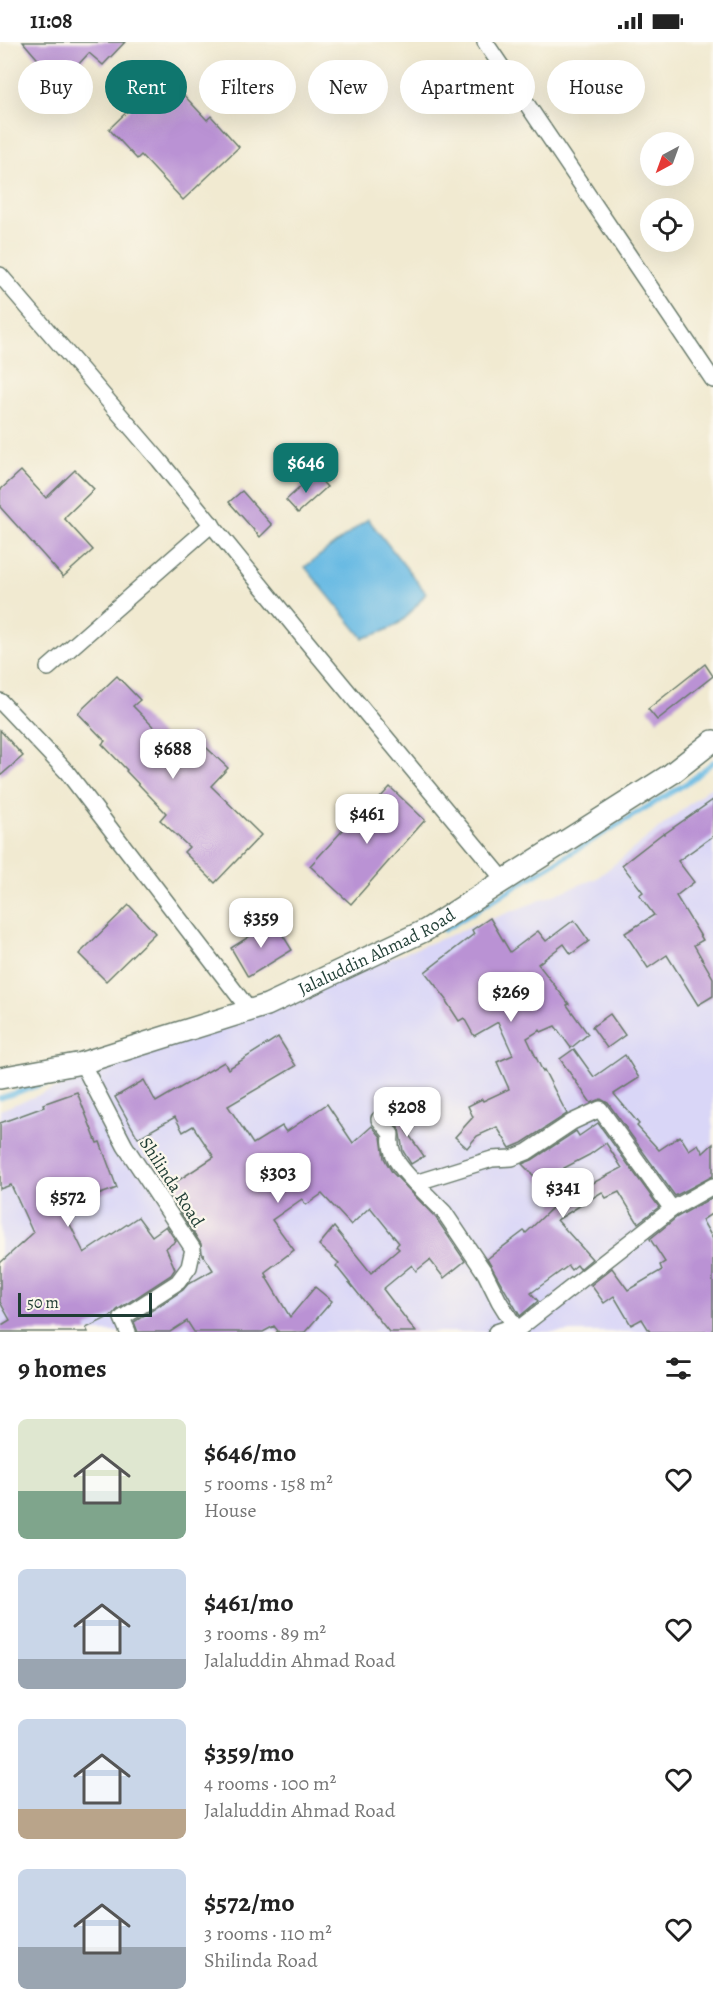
<!DOCTYPE html>
<html lang="en">
<head>
<meta charset="utf-8">
<style>
	:root { --surface:#fff; --page:#f6f6f6; --text:#222; --muted:#767676; --accent:#0f766e }
	body { margin:0; font-family:Alegreya,serif; background:var(--page); color:var(--text); height:100vh; display:flex; flex-direction:column; font-size:22px; white-space:nowrap }
	* { box-sizing:border-box; margin:0 }
	p { font-size:20px; color:var(--muted) }
	.icon { flex:none; width:33px; height:33px; fill:none; stroke:currentColor; stroke-width:2; stroke-linecap:round; stroke-linejoin:round }
	.map { position:relative; height:1290px; overflow:hidden }
	.panel { display:flex; flex-direction:column; background:var(--surface); flex:1 }
	.panel>* { flex:none }
	.top-card { position:absolute; left:18px; top:18px; width:678px; height:54px; display:flex; gap:12px }
	.needle { width:39px; rotate:221deg }
	.controls { position:absolute; left:640px; top:90px; display:grid; gap:12px }
	.controls a { display:grid; place-items:center; width:54px; height:54px; border-radius:50%; background:var(--surface); box-shadow:0 6px 24px #0002; font-size:30px }
	.scale { position:absolute; left:18px; bottom:15px; width:134px; box-sizing:border-box; padding-left:6px; border:3px solid #1f3d34; border-top:0; font-size:16px; line-height:21px; white-space:nowrap; color:#1f3d34; -webkit-text-stroke:4px #fbf7ec; paint-order:stroke }
	.price { position:absolute; translate:-50% -51px; padding:0 14px; border-radius:12px; background:#fff; color:#222; font-size:20px; line-height:39px; filter:drop-shadow(0 2px 3px #0008) }
	.price::after { content:''; position:absolute; left:50%; top:36px; width:18px; height:14px; margin-left:-9px; background:inherit; clip-path:polygon(0 0,100% 0,50% 100%) }
	.price.current { background:var(--accent); color:#fff }
	ul { padding:0; list-style:none }
	li { display:flex; align-items:center; gap:18px; height:150px; padding:0 18px }
	li span { display:grid; place-items:center; flex:none; width:168px; height:120px; border-radius:9px; color:#555 }
	li>.icon { margin-inline-start:auto }
	span .icon { width:72px; height:72px; fill:#fffc; stroke-width:1 }
	li b { font-size:26px }
	h2 { display:flex; justify-content:space-between; align-items:center; height:72px; padding:0 18px; font-size:26px }
	.pill { padding:0 21px; border-radius:27px; background:var(--surface); box-shadow:0 6px 24px #0002; font-size:21px; line-height:54px }
	.pill.current { background:var(--accent); color:#fff }
	.status { display:flex; justify-content:space-between; align-items:center; height:42px; padding:0 30px; background:var(--surface); direction:ltr }
	.status svg { height:16px; fill:currentColor }
	.map>svg:first-child { display:block }
	.built { fill:#d9d6f7 }
	.water { fill:#67bae3; stroke:#437c8c; stroke-width:1.5 }
	.lines { fill:none; stroke-linecap:round; stroke-linejoin:round }
	.stream { stroke:#67bae3; stroke-width:5 }
	.building { fill:#ba92d4 }
	.street-casing { stroke:#687a6b; stroke-width:18 }
	.secondary-casing { stroke:#687a6b; stroke-width:24 }
	.street { stroke:#fff; stroke-width:15 }
	.secondary { stroke:#fff; stroke-width:21 }
	.labels { text-anchor:middle; dominant-baseline:central; stroke-width:4.5; stroke-linejoin:round; paint-order:stroke }
	.street-label { font-size:18px; fill:#1f3d34; stroke:#fbf7ec }
</style>
</head>
<body>
<div class="status"><b>11:08</b><svg viewBox="0 0 49 12"><path d="M0 12V9h3v3zM5 12V6h3v6zM10 12V3h3v9zM15 12V0h3v12zM26 1h20v11H26zM47 4h2v5h-2z"/></svg></div>
<div class="map">
<svg width="713" height="1290" viewBox="0 0 713 1290">
	<rect width="100%" height="100%" fill="#fbf7ec"/>
	<filter id="ink" filterUnits="userSpaceOnUse"><feTurbulence type="fractalNoise" baseFrequency=".0167" numOctaves="2"/><feDisplacementMap in="SourceGraphic" scale="12" xChannelSelector="R" yChannelSelector="G"/><feConvolveMatrix kernelMatrix="1 2 1 2 8 2 1 2 1" color-interpolation-filters="sRGB"/></filter>
	<filter id="wash" filterUnits="userSpaceOnUse"><feTurbulence type="fractalNoise" baseFrequency=".008" numOctaves="4" result="noise"/><feDisplacementMap in="SourceGraphic" scale="24" xChannelSelector="R" yChannelSelector="G"/><feGaussianBlur stdDeviation="1.35" result="paint"/><feColorMatrix in="noise" values="0 0 0 0 0 0 0 0 0 0 0 0 0 0 0 0 0 1.4 0 .05"/><feComposite in="paint" operator="in"/></filter>
	<g filter="url(#wash)">
		<rect width="100%" height="100%" fill="#f1ead1"/>
		<polygon class="built" points="713,743 713,1290 0,1290 0,1068 597,836"/>
		<path class="water" d="M 368,477 L 426,551 C 406,579 397,587 363,596 L 305,525 Z"/>
		<g class="lines">
			<g class="stream">
				<polyline points="444,888 690,739 713,720"/>
				<polyline points="0,1056 70,1033"/>
			</g>
		</g>
		<g id="blocks">
			<g class="building">
				<polygon points="23,0 125,0 103,23 89,11 63,39 44,20 42,22"/>
				<polygon points="165,33 207,78 211,74 239,105 183,158 141,113 137,117 109,87"/>
				<polygon points="75,428 94,447 64,476 93,508 63,535 0,465 0,448 21,429 46,456"/>
				<polygon points="315,432 327,445 298,471 286,458"/>
				<polygon points="242,449 272,483 260,495 229,460"/>
				<polygon points="705,622 713,634 657,678 648,667"/>
				<polygon points="117,634 140,658 133,664 175,707 191,691 228,726 211,744 261,793 215,841 184,810 189,805 160,778 166,771 126,729 127,728 102,702 105,699 78,671"/>
				<polygon points="0,688 23,714 0,734"/>
				<polygon points="390,745 425,778 351,862 310,824 363,766 367,770"/>
				<polygon points="713,758 713,794 678,819 694,840 676,854 703,898 694,903 713,936 713,954 698,963 667,913 648,926 625,891 654,873 639,853 643,850 622,823 663,791 664,792"/>
				<polygon points="129,863 155,891 106,939 79,912"/>
				<polygon points="490,876 510,910 538,889 546,899 574,878 589,899 571,912 564,902 538,922 569,962 567,963 588,992 571,1006 555,984 541,990 540,988 527,996 543,1030 544,1028 567,1072 522,1101 510,1106 497,1085 477,1094 467,1106 455,1095 473,1075 468,1064 482,1057 483,1059 509,1047 497,1020 513,1013 498,980 474,994 464,976 459,979 446,959 447,958 425,930 474,892 472,888"/>
				<polygon points="274,879 292,908 248,935 231,906"/>
				<polygon points="610,972 625,993 607,1006 592,985"/>
				<polygon points="278,995 296,1024 228,1064 253,1102 282,1084 286,1090 327,1062 353,1101 372,1084 381,1095 384,1116 392,1130 436,1176 465,1219 444,1236 430,1218 416,1229 412,1223 383,1247 416,1290 389,1290 336,1224 339,1221 319,1203 334,1185 371,1231 399,1207 396,1204 399,1201 370,1165 351,1183 322,1152 306,1163 302,1157 272,1178 294,1208 265,1230 268,1235 266,1235 290,1275 315,1245 332,1259 305,1290 276,1290 278,1289 274,1284 263,1290 194,1290 187,1279 170,1290 138,1290 134,1280 183,1248 188,1242 213,1228 202,1211 201,1202 165,1147 214,1115 193,1084 183,1090 175,1075 138,1096 115,1055 144,1038 156,1060 224,1020 228,1027"/>
				<polygon points="574,1007 594,1035 625,1013 639,1036 614,1052 639,1082 637,1084 659,1108 680,1094 689,1108 698,1102 703,1111 713,1102 713,1134 675,1154 608,1061 601,1057 591,1061 560,1017"/>
				<polygon points="77,1050 97,1101 100,1100 117,1146 62,1166 84,1211 138,1175 152,1194 166,1184 176,1199 166,1206 175,1227 171,1233 117,1268 113,1273 86,1286 88,1290 0,1290 0,1284 10,1278 0,1260 0,1221 33,1191 11,1143 0,1147 0,1081 44,1065 43,1062"/>
				<polygon points="399,1068 412,1085 406,1089 424,1114 411,1122 403,1109 399,1087 390,1075"/>
				<polygon points="598,1081 659,1165 638,1181 619,1150 606,1156 602,1150 557,1178 592,1217 580,1227 577,1223 571,1228 568,1224 531,1251 538,1259 520,1274 487,1217 524,1189 526,1191 553,1165 552,1162 622,1126 606,1101 589,1113 564,1126 566,1129 544,1144 522,1122 532,1118 576,1089 579,1094"/>
				<polygon points="713,1155 713,1171 702,1178 713,1197 713,1290 650,1290 642,1277 631,1283 614,1254 604,1261 591,1243 612,1226 628,1248 662,1228 660,1223 665,1220 650,1197 677,1175"/>
			</g>
		</g>
	</g>
	<g filter="url(#ink)">
		<use href="#blocks" fill-opacity="0" stroke="#687a6b" stroke-width="1.5"/>
		<g class="lines">
			<g class="street-casing">
				<g id="street">
					<polyline points="485,0 713,338"/>
					<polyline points="0,233 159,418 307,600 504,838"/>
					<polyline points="48,626 212,482"/>
					<polyline points="0,659 67,730 250,969"/>
					<polyline points="82,1021 125,1104 193,1207 189,1225 178,1240 122,1276 128,1290"/>
					<path d="M 379,1077 L 391,1092 C 388,1113 401,1126 415,1141"/>
					<polyline points="517,1288 499,1259 485,1231 444,1170 415,1141 492,1117 512,1116 527,1110 572,1080 600,1067 672,1167"/>
					<polyline points="496,1290 508,1286 517,1288 672,1167 713,1144"/>
				</g>
			</g>
			<g class="secondary-casing">
				<g id="secondary">
					<path id="s1" d="M 0,1036 L 82,1021 L 267,963 L 426,888 L 671,732 L 713,699"/>
				</g>
			</g>
			<use href="#street" class="street"/>
			<use href="#secondary" class="secondary"/>
		</g>
	</g>
	<g class="labels">
		<g class="street-label">
			<text stroke="none"><textPath href="#s1" startOffset="399">Jalaluddin Ahmad Road</textPath></text>
			<text transform="translate(172 1140) rotate(57)">Shilinda Road</text>
		</g>
	</g>
</svg>
<div class="controls">
<a><svg class="needle" viewBox="-14 -14 28 28"><path d="M0-13l5 13h-10z" fill="#e53935"/><path d="M0 13l5-13h-10z" fill="#767676"/></svg></a>
<a><svg class="icon" aria-label="locate" viewBox="0 0 24 24"><circle cx="12" cy="12" r="6"/><path d="M12 2v4M12 18v4M2 12h4M18 12h4"/></svg></a>
</div>
<div class="scale">50 m</div>
<b class="price current" style="left:306px;top:452px">$646</b>
<b class="price" style="left:173px;top:738px">$688</b>
<b class="price" style="left:367px;top:803px">$461</b>
<b class="price" style="left:261px;top:907px">$359</b>
<b class="price" style="left:511px;top:981px">$269</b>
<b class="price" style="left:407px;top:1096px">$208</b>
<b class="price" style="left:278px;top:1162px">$303</b>
<b class="price" style="left:563px;top:1177px">$341</b>
<b class="price" style="left:68px;top:1186px">$572</b>
<div class="top-card">
<a class="pill">Buy</a>
<a class="pill current">Rent</a>
<a class="pill">Filters</a>
<a class="pill">New</a>
<a class="pill">Apartment</a>
<a class="pill">House</a>
</div>
</div>
<section class="panel">
<h2>9 homes<svg class="icon" aria-label="filters" viewBox="0 0 24 24"><path d="M4 7h16M4 17h16"/><circle cx="9" cy="7" r="2"/><circle cx="15" cy="17" r="2"/></svg></h2>
<ul>
<li><span style="background:linear-gradient(#dfe7d0 60%,#7fa58c 0)"><svg class="icon" aria-label="home" viewBox="0 0 24 24"><path d="M3 11l9-7 9 7M6 9v11h12V9"/></svg></span><div><b>$646/mo</b><p>5 rooms · 158 m²</p><p>House</p></div><svg class="icon" aria-label="heart" viewBox="0 0 24 24"><path d="M12 20l-8-8c-3-5 5-10 8-4 3-6 11-1 8 4z"/></svg></li>
<li><span style="background:linear-gradient(#c9d6e8 75%,#9aa5b1 0)"><svg class="icon" aria-label="home" viewBox="0 0 24 24"><path d="M3 11l9-7 9 7M6 9v11h12V9"/></svg></span><div><b>$461/mo</b><p>3 rooms · 89 m²</p><p>Jalaluddin Ahmad Road</p></div><svg class="icon" aria-label="heart" viewBox="0 0 24 24"><path d="M12 20l-8-8c-3-5 5-10 8-4 3-6 11-1 8 4z"/></svg></li>
<li><span style="background:linear-gradient(#c9d6e8 75%,#b9a48a 0)"><svg class="icon" aria-label="home" viewBox="0 0 24 24"><path d="M3 11l9-7 9 7M6 9v11h12V9"/></svg></span><div><b>$359/mo</b><p>4 rooms · 100 m²</p><p>Jalaluddin Ahmad Road</p></div><svg class="icon" aria-label="heart" viewBox="0 0 24 24"><path d="M12 20l-8-8c-3-5 5-10 8-4 3-6 11-1 8 4z"/></svg></li>
<li><span style="background:linear-gradient(#c9d6e8 65%,#9aa5b1 0)"><svg class="icon" aria-label="home" viewBox="0 0 24 24"><path d="M3 11l9-7 9 7M6 9v11h12V9"/></svg></span><div><b>$572/mo</b><p>3 rooms · 110 m²</p><p>Shilinda Road</p></div><svg class="icon" aria-label="heart" viewBox="0 0 24 24"><path d="M12 20l-8-8c-3-5 5-10 8-4 3-6 11-1 8 4z"/></svg></li>
</ul>
</section>
</body>
</html>
